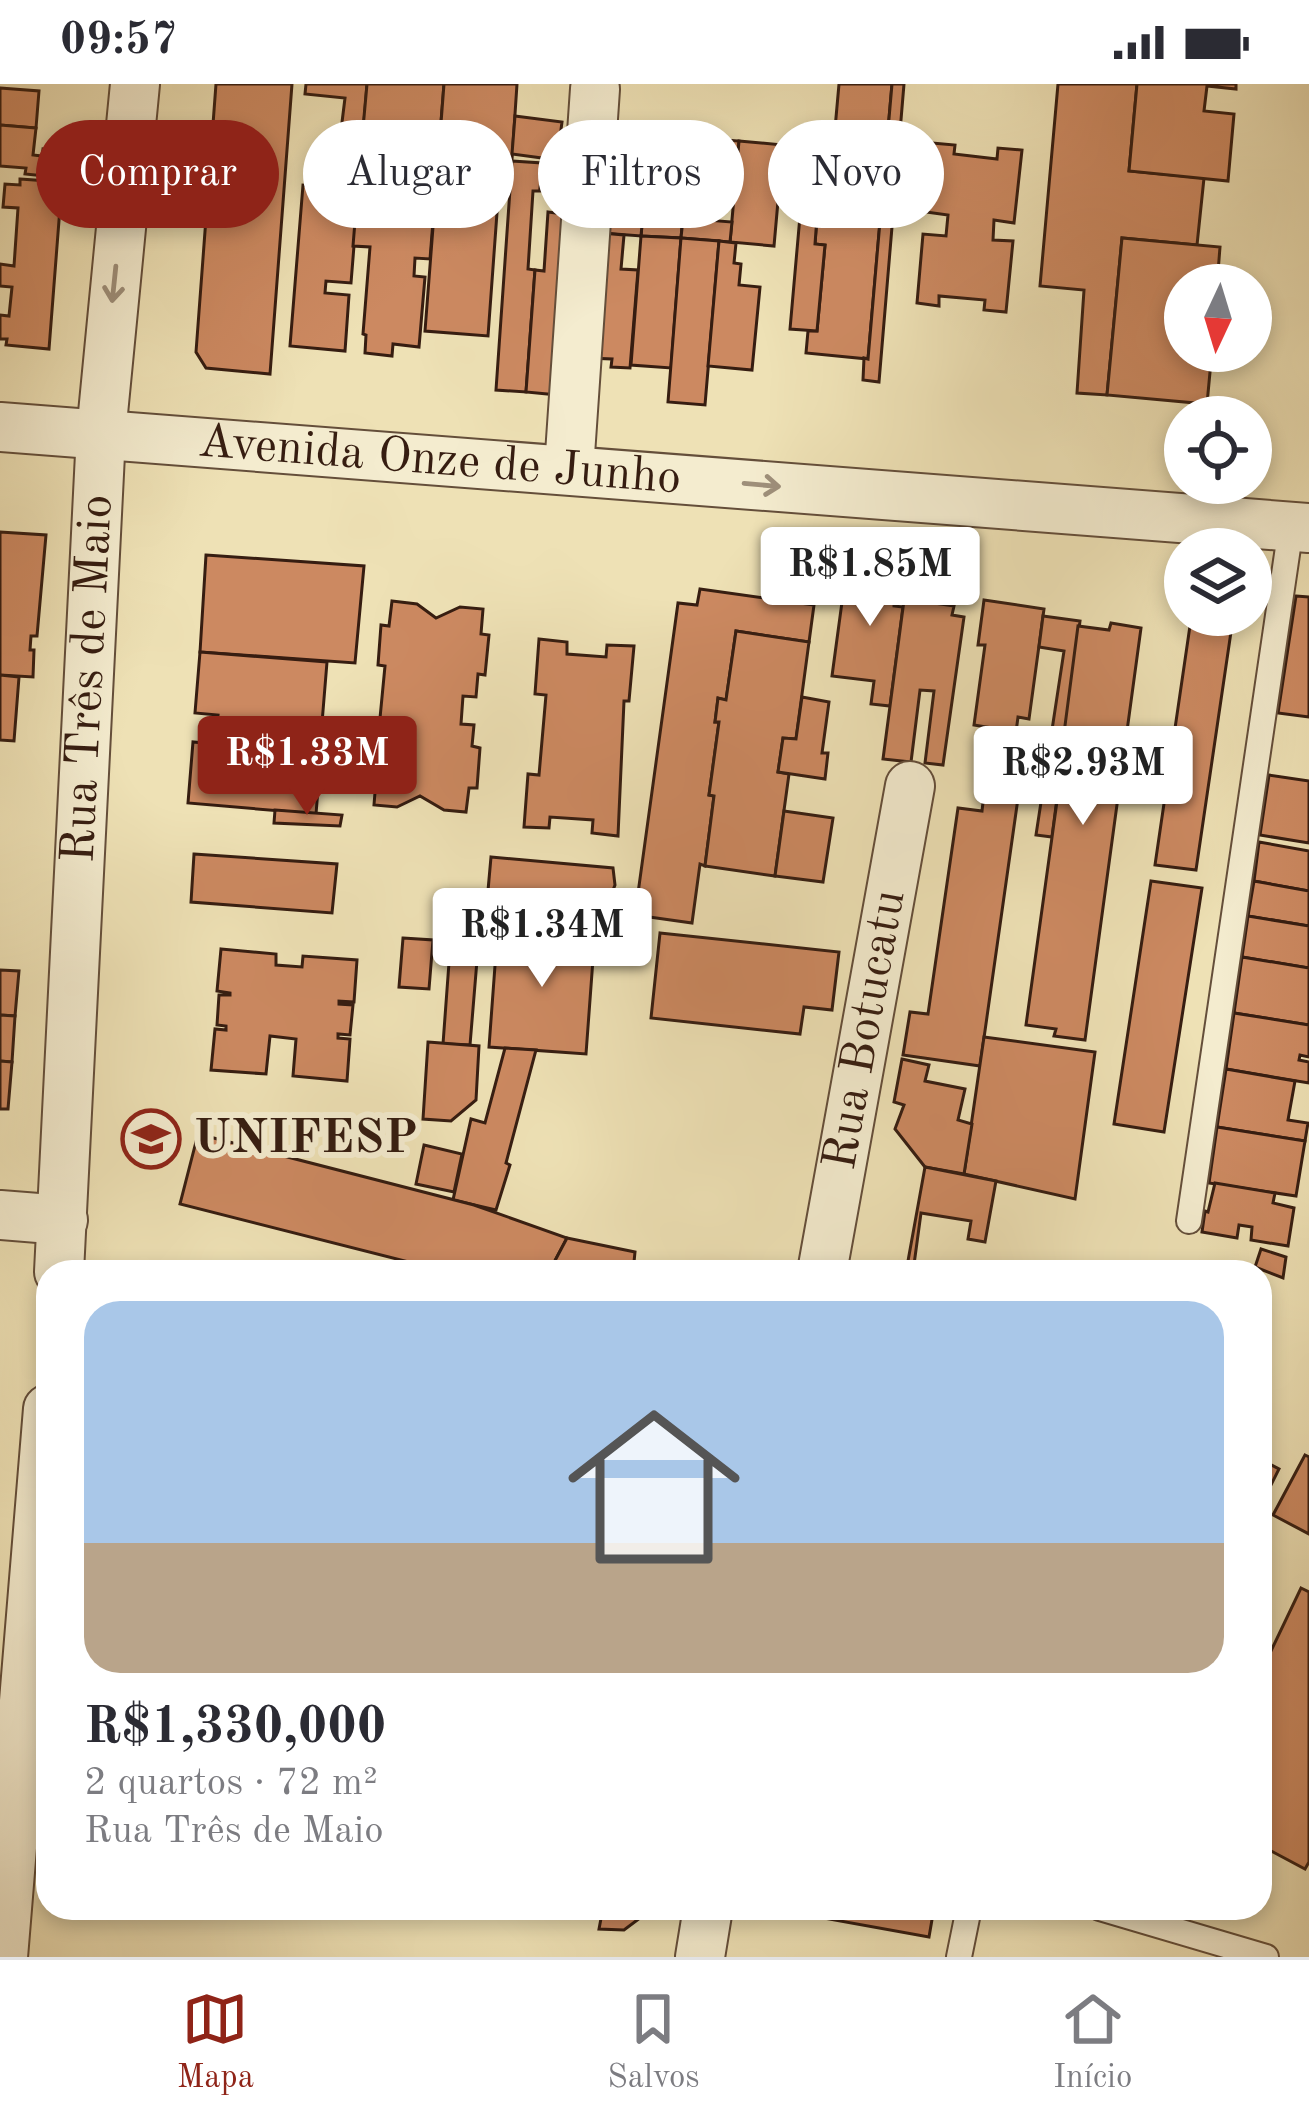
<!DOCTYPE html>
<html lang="pt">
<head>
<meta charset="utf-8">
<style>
	:root { --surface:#fff; --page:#f2f2f3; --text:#2b2b33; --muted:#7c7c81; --line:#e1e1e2; --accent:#8f2418 }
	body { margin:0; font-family:"Old Standard TT",serif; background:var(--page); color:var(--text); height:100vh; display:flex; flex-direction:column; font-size:45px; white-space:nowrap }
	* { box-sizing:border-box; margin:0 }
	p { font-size:39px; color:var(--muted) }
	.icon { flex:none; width:66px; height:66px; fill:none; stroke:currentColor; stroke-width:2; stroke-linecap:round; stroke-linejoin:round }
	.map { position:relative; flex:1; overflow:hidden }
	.sheet { position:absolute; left:36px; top:1176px; width:1236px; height:660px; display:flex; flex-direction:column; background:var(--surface); border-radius:36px; box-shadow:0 6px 18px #0003 }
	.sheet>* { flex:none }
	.banner { position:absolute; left:36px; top:36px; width:1239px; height:108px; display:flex; gap:24px }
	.needle { width:78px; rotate:184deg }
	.buttons { position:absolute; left:1164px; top:180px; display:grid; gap:24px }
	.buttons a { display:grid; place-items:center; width:108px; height:108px; border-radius:50%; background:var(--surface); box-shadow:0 6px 18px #0003; font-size:60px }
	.price { position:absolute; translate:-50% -102px; padding:0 27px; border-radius:12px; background:#fff; color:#222; font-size:39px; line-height:78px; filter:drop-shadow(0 3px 6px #0008) }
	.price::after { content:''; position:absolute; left:50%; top:72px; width:36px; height:27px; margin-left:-18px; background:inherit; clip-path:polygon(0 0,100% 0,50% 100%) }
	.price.current { background:var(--accent); color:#fff }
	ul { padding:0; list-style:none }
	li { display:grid; align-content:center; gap:24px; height:636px; padding:0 48px }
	li span { display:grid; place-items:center; height:372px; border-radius:36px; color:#555 }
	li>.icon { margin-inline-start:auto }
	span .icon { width:216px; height:216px; fill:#fffc; stroke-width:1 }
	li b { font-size:51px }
	.tag { padding:0 42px; border-radius:54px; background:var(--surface); box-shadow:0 6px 18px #0003; font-size:42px; line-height:108px }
	.tag.current { background:var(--accent); color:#fff }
	.status { display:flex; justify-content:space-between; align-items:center; height:84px; padding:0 60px; background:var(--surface); direction:ltr }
	.status svg { height:33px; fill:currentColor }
	.tabs { display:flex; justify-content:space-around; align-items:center; height:168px; border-top:3px solid var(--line); background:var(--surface); font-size:33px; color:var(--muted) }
	.tabs a { display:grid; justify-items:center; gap:6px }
	.tabs .current { color:var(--accent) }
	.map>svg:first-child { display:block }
	.building { fill:#cc8961; stroke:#361d11; stroke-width:3 }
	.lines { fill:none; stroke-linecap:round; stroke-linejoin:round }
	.service-casing { stroke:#644e3a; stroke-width:28 }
	.minor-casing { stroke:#644e3a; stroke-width:52 }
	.service { stroke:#f4eccf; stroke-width:24 }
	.minor { stroke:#f4eccf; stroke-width:48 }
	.oneway { stroke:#9e8f7a }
	.labels { text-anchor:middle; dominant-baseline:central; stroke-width:12; stroke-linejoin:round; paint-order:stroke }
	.street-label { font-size:48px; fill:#361d11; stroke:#f4eccf }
	.poi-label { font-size:48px; font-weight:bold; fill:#361d11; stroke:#f4eccf; text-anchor:start }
</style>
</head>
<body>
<div class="status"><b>09:57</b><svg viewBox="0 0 49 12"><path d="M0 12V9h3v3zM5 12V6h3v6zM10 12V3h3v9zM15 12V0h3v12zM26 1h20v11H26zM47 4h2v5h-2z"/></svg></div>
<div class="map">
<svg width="1309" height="1873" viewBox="0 0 1309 1873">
	<rect width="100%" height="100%" fill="#eee1b5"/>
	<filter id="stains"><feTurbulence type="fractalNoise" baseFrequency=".00167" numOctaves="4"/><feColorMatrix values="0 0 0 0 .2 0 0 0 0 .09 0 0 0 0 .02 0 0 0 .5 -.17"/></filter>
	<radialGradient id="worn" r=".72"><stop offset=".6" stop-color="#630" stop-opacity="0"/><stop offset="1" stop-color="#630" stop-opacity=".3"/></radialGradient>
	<g class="building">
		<polygon points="216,0 292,0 270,290 206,284 196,268"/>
		<polygon points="306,0 367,0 351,199 326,197 325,209 349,211 345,267 290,262 303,101 334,103 345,14 305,10"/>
		<polygon points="367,0 444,0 430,175 415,174 414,192 425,193 419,263 393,260 392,272 365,269 366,251 363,250 370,163 353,162 357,113 404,114 408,58 362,55"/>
		<polygon points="444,0 517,0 512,75 501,74 488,252 425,247"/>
		<polygon points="839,0 892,0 868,275 806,269 808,247 817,247 825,161 815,160 817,133 827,134"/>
		<polygon points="892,0 904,0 879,298 863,296 864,274 868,275"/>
		<polygon points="1058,0 1137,0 1129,87 1204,94 1197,161 1122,154 1107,311 1077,309 1084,206 1040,202"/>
		<polygon points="1137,0 1236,0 1236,5 1207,2 1204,27 1234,30 1228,97 1129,87"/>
		<polygon points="0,4 39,7 36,44 0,41"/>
		<polygon points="515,32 562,38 557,76 512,70"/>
		<polygon points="610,39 650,42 644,113 604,110"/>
		<polygon points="0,41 36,44 33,71 42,72 43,65 87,70 85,96 25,90 26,84 0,82"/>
		<polygon points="650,42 691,45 681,154 641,152"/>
		<polygon points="690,53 739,57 734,121 684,116"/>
		<polygon points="739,57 783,61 774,162 730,158"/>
		<polygon points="932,59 955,61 954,70 997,75 998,64 1022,66 1014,139 994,136 993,156 1013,157 1006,228 984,226 985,216 939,212 939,222 917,219 923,150 946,152 948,131 926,128"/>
		<polygon points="512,77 542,79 540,107 533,107 528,185 535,186 526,308 496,306"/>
		<polygon points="542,79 576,82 574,108 540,106"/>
		<polygon points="20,95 62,98 49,265 6,261 7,255 0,255 0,231 9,232 12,203 0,202 0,180 14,182 18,124 3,123 5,100 20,101"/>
		<polygon points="548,128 572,131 558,311 526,308 535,186 544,187"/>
		<polygon points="603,129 643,131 641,152 602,149"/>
		<polygon points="800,132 817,133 815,160 825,161 817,247 790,245"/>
		<polygon points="683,134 732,138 730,158 681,154"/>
		<polygon points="602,149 624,151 621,185 638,186 630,284 611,283 612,275 588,274"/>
		<polygon points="641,152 681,154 671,284 631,281"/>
		<polygon points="681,154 719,157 705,321 668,318"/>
		<polygon points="1122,154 1220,163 1217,201 1185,201 1185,267 1212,267 1207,320 1107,311"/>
		<polygon points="719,157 736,159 734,179 741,180 739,201 760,203 752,286 708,282"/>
		<polygon points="0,448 46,451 37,552 31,552 30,566 34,566 33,593 0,591"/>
		<polygon points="206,471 364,482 355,579 200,568"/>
		<polygon points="847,481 908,486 906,497 894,497 894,522 903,523 890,622 871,620 874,597 832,592"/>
		<polygon points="908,486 940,488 934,519 954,522 952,531 964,533 943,681 925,679 934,607 920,606 911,678 883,675"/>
		<polygon points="700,505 814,521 809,558 736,547 726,616 718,614 715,638 719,638 709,711 714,712 705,782 700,780 692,839 635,831 678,519 697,521"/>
		<polygon points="1296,512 1309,513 1309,633 1278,629"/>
		<polygon points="984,516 1044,525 1029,635 1018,633 1016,648 974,641 985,561 978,561"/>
		<polygon points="392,517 417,520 436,534 460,523 483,525 481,550 489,551 485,591 478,590 476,613 463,612 461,640 474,641 472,662 480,664 477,704 469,704 466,728 444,726 420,712 397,723 374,721 376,696 369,695 373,655 378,655 385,582 378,581 381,541 389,542"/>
		<polygon points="1043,532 1080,537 1052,753 1036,751 1064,567 1039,563"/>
		<polygon points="1191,535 1232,541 1196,786 1155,781"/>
		<polygon points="1111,539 1141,544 1085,956 1054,952 1056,945 1026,941 1062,681 1060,680 1078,542 1109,546"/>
		<polygon points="736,547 809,558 796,655 783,654 778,688 789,690 775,792 705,782 714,712 709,711 719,638 715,638 718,614 726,616"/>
		<polygon points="539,555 567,558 567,570 606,573 607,561 634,562 629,617 624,617 618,752 592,749 593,736 550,733 549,744 524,743 528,690 539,691 546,611 535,610"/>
		<polygon points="200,568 327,578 322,639 300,638 298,666 321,668 316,730 188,719 193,658 215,660 218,631 195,629"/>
		<polygon points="0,591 19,593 14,657 0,656"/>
		<polygon points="802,613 829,618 822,669 828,669 825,695 778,688 783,654 796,655"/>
		<polygon points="988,675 1023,679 980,982 903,971 910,928 928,930 958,724 982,727"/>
		<polygon points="1269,691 1309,697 1309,759 1260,751"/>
		<polygon points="275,726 342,731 340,742 274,739"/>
		<polygon points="784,727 833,734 823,798 775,792"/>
		<polygon points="1259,758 1309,767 1309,807 1254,797"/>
		<polygon points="194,770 337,780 332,829 191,818"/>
		<polygon points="491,773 613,784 615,801 609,816 594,821 538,817 537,844 485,840"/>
		<polygon points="1151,797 1202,804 1164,1048 1114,1040"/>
		<polygon points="1254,797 1309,807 1309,842 1248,832"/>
		<polygon points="1248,832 1309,842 1309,884 1242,873"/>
		<polygon points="452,838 480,840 470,961 443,960"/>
		<polygon points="498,841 595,848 586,970 489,963"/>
		<polygon points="660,849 839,868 832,926 804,923 800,950 651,934"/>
		<polygon points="403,854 433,856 429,905 399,903"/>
		<polygon points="221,865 276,870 276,881 302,883 303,872 357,876 354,918 339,917 339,920 353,921 350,951 338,950 338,954 350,955 347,997 293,992 296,955 270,952 266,990 211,986 215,945 226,946 226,942 217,941 219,911 230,911 230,909 217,907"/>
		<polygon points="1242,873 1309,884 1309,941 1234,929"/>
		<polygon points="0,886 19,887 15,932 0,931"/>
		<polygon points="1234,929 1309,941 1309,973 1300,971 1299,976 1309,978 1309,999 1226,985"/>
		<polygon points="0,931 15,932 12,978 0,977"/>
		<polygon points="984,953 1095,968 1075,1115 964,1090"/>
		<polygon points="428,958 479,962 476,1016 451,1037 423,1035"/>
		<polygon points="505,964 536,966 506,1079 510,1081 496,1126 453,1116 471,1035 485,1039"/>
		<polygon points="902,975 929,981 925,997 965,1005 958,1036 972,1040 964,1090 925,1083 895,1045 904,1021 894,1018"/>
		<polygon points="0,977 12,978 8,1025 0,1025"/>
		<polygon points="1226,985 1295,997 1288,1036 1308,1039 1305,1057 1217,1043"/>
		<polygon points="1217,1043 1305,1057 1296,1112 1209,1099"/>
		<polygon points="198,1050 474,1121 567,1154 549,1188 448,1188 180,1120"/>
		<polygon points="424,1061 462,1070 454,1108 416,1100"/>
		<polygon points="925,1083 996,1097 985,1158 968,1155 971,1137 921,1129 913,1188 906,1188"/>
		<polygon points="1215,1099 1275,1109 1273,1119 1294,1124 1288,1162 1251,1156 1252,1143 1239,1141 1237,1154 1202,1148 1205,1127 1208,1128"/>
		<polygon points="567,1154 635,1168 634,1178 674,1188 549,1188"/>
		<polygon points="1261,1165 1286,1173 1283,1194 1255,1183"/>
		<polygon points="1305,1371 1309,1373 1309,1450 1273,1431"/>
		<polygon points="1260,1375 1279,1385 1260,1423"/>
		<polygon points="1301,1504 1309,1508 1309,1778 1305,1785 1260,1761 1260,1590"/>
		<polygon points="603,1824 648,1824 648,1828 624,1846 599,1845"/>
		<polygon points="787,1824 934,1824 929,1853 790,1828"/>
	</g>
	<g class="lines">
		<g class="service-casing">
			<g id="service">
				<polyline points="1189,1137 1291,443"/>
				<polyline points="1100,1824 1266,1873"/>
				<polyline points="959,1873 969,1824"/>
			</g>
		</g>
		<g class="minor-casing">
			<g id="minor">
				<path id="s1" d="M 0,343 L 1309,444"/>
				<polyline points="569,385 595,5"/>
				<polyline points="0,1131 63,1136"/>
				<path id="s2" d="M 59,1188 L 101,350 L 135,0"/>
				<path id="s3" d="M 822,1188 L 910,702"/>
				<polyline points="3,1873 48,1325"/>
				<polyline points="700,1873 708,1824"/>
			</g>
		</g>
		<use href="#service" class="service"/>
		<use href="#minor" class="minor"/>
	</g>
	<defs><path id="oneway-shaft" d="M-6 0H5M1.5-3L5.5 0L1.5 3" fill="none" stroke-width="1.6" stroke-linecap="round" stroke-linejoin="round" transform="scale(3)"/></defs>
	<g class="oneway">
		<use href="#oneway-shaft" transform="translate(114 200) rotate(96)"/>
		<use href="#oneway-shaft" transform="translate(762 401) rotate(5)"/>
	</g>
	<defs>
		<g id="university-ring" transform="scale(3)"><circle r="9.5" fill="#f4eccf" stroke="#8f2418" stroke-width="1.5"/><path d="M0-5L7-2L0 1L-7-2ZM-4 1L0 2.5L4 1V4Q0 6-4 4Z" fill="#8f2418"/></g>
	</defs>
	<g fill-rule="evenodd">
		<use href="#university-ring" x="151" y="1055"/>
	</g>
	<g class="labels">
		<g class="street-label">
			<text stroke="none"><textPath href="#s1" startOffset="441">Avenida Onze de Junho</textPath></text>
			<text stroke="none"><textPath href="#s2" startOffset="594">Rua Três de Maio</textPath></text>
			<text stroke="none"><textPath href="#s3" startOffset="246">Rua Botucatu</textPath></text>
		</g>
		<g class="poi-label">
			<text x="193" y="1055">UNIFESP</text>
		</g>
	</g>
	<rect width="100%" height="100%" filter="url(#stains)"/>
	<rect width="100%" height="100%" fill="url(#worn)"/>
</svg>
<div class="buttons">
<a><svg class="needle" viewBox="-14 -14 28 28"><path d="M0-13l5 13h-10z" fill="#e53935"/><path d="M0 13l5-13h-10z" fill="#7c7c81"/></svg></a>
<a><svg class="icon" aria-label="locate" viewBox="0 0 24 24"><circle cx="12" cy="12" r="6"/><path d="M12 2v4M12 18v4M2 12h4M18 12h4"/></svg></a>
<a><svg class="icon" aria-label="layers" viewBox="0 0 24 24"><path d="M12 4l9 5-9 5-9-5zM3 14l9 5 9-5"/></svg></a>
</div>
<b class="price" style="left:870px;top:545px">R$1.85M</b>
<b class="price current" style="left:307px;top:734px">R$1.33M</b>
<b class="price" style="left:1083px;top:744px">R$2.93M</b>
<b class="price" style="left:542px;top:906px">R$1.34M</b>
<div class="banner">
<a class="tag current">Comprar</a>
<a class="tag">Alugar</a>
<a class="tag">Filtros</a>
<a class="tag">Novo</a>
</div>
<section class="sheet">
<ul>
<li><span style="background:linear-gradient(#a9c7e8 65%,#b9a48a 0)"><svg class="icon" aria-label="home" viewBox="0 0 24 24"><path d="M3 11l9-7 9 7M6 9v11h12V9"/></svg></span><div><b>R$1,330,000</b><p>2 quartos · 72 m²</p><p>Rua Três de Maio</p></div></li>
</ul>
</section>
</div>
<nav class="tabs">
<a class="current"><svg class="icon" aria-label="map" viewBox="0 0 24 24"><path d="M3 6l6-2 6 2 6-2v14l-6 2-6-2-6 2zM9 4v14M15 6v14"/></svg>Mapa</a>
<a><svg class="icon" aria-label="saved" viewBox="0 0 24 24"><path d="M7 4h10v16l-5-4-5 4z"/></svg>Salvos</a>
<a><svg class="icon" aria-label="home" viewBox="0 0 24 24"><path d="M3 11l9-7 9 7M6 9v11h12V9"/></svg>Início</a>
</nav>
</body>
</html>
